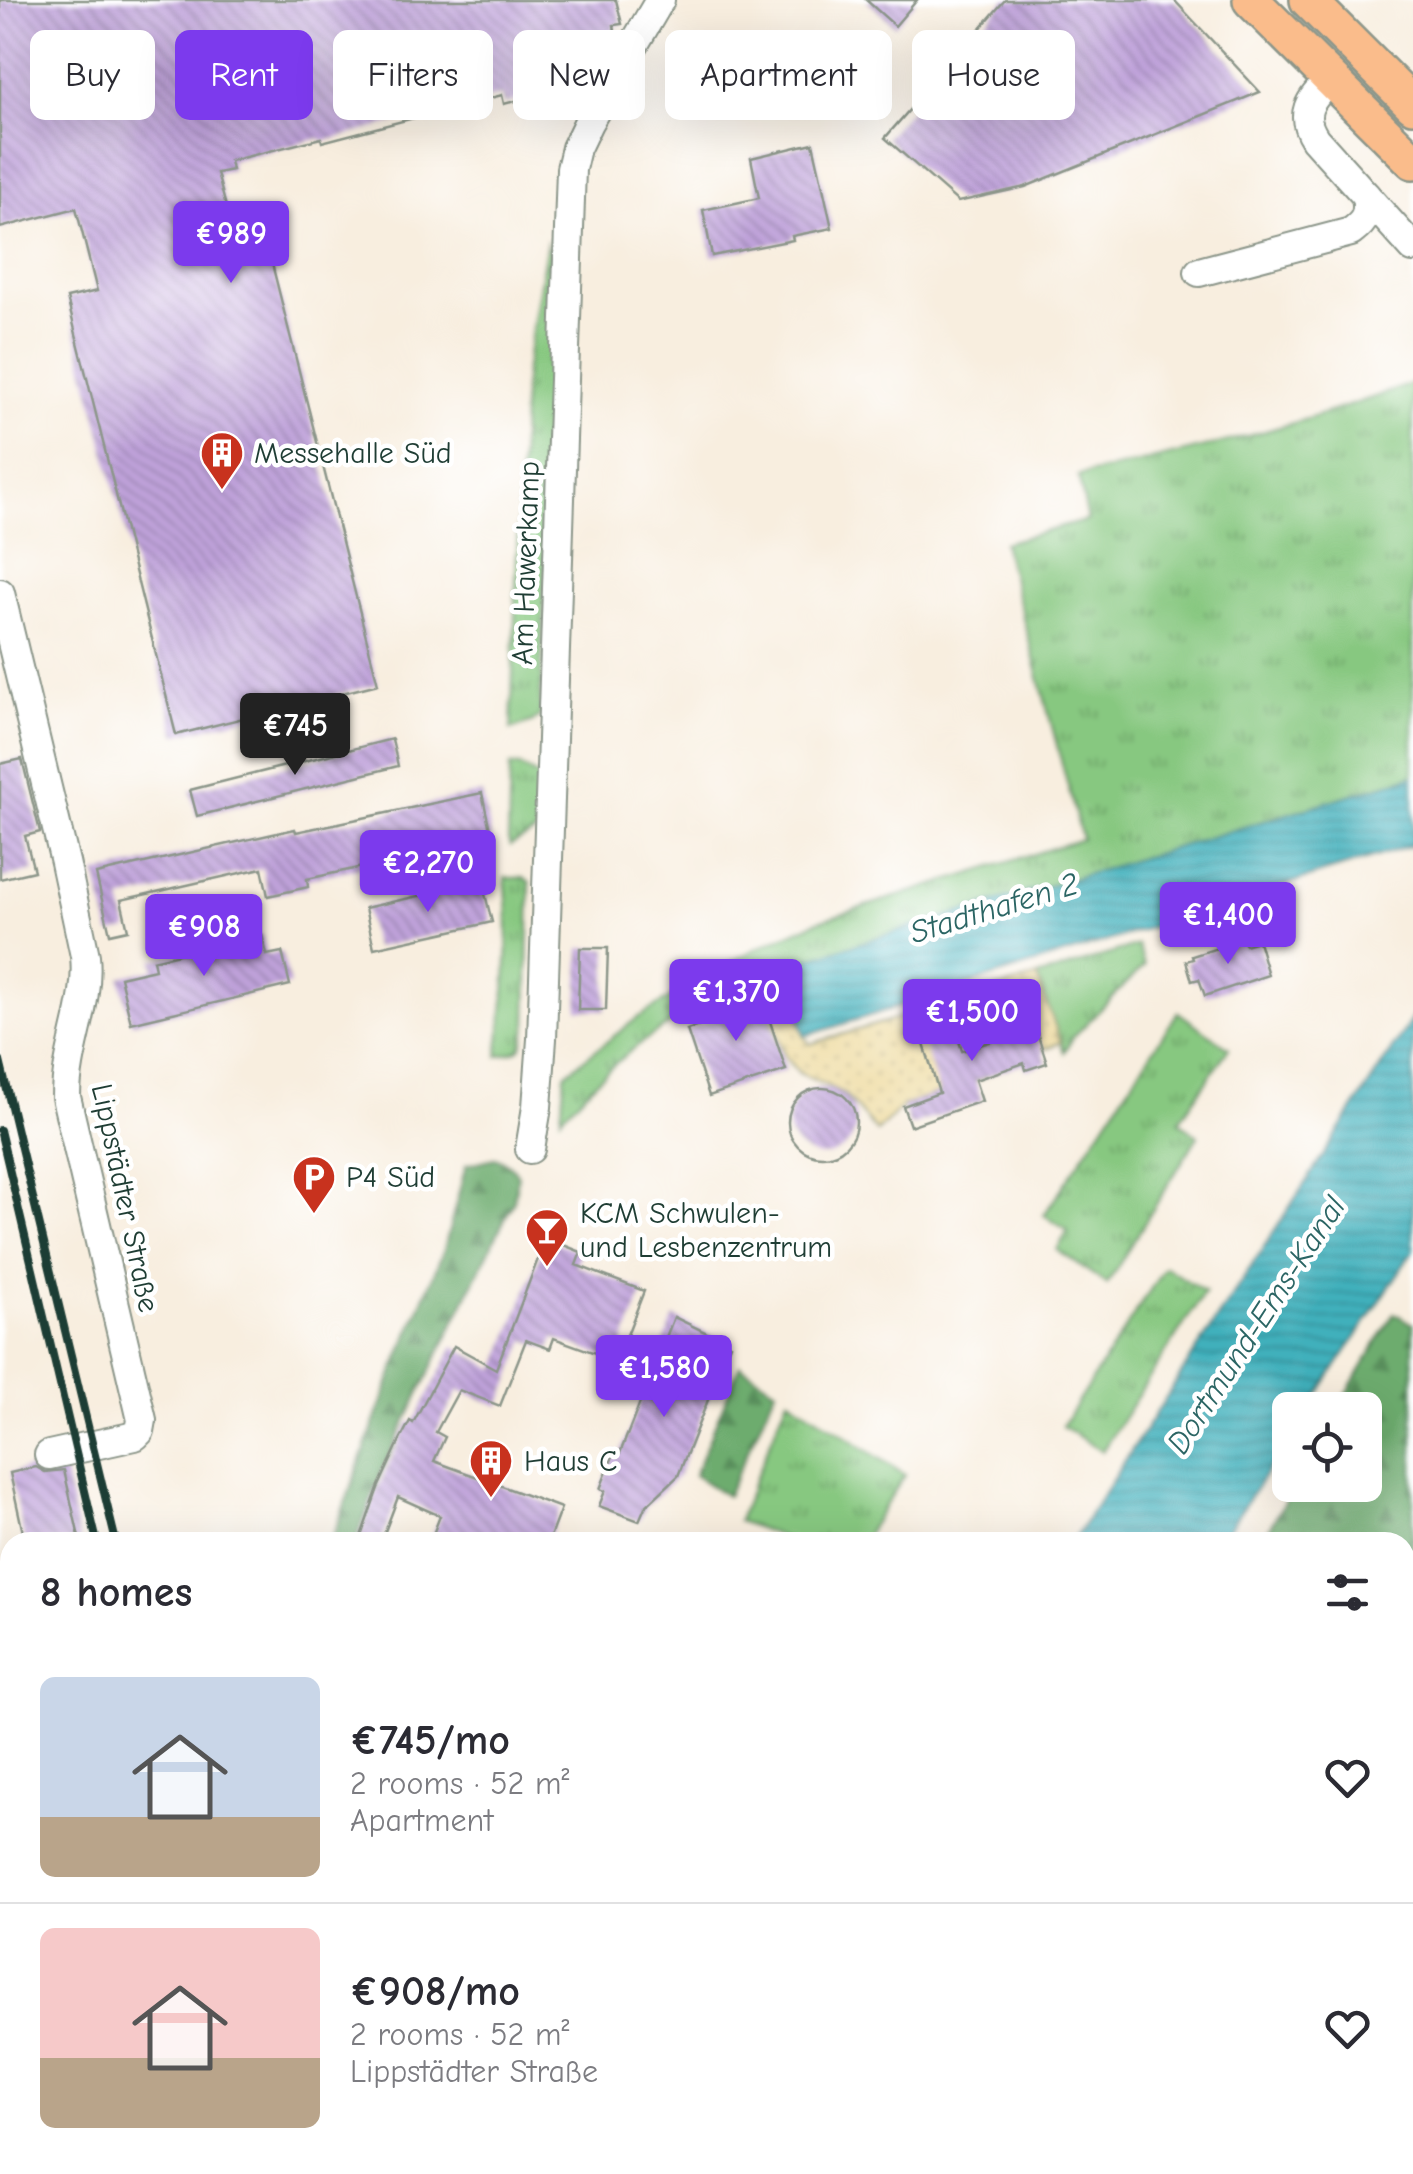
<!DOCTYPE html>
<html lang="en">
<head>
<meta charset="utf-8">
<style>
	:root { --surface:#fff; --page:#f2f2f3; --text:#2b2b33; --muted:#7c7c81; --line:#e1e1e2; --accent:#7c3aed }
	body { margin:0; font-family:"Comic Neue",sans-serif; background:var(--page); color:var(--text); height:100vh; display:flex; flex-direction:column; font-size:38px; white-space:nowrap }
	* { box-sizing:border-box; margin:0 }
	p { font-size:32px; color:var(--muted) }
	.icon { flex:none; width:55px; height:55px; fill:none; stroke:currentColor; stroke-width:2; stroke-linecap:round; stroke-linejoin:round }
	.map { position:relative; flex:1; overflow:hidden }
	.drawer { position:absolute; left:0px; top:1532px; width:1415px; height:642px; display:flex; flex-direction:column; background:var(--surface); border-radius:30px 30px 0 0; box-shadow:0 10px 40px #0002 }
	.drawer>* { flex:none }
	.top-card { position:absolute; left:30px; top:30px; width:1355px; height:90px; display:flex; gap:20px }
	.fabs { position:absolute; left:1272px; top:1392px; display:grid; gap:20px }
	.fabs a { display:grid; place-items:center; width:110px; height:110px; border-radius:15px; background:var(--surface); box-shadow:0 10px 40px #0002; font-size:50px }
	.price { position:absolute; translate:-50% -85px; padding:0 22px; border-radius:10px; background:var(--accent); color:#fff; font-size:32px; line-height:65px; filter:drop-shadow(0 2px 5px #0008) }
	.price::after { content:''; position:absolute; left:50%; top:60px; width:30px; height:22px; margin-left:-15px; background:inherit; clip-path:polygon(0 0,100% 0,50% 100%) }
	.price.on { background:#222; color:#fff }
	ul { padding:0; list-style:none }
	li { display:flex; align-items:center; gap:30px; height:250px; padding:0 40px }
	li+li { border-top:2px solid var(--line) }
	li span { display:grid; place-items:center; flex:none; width:280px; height:200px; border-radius:15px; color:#555 }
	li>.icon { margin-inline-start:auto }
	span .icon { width:120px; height:120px; fill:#fffc; stroke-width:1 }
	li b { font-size:42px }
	h2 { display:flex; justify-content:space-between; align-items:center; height:120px; padding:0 40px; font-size:42px }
	.tag { padding:0 35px; border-radius:15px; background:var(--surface); box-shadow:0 10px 40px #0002; font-size:35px; line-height:90px }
	.tag.on { background:var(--accent); color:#fff }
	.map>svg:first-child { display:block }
	.grass { fill:url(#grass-tufts); stroke:#53825a; stroke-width:2.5 }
	.forest { fill:url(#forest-firs); stroke:#467451; stroke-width:2.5 }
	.sand { fill:url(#sand-dots); stroke:#868c69; stroke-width:2.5 }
	.water { fill:url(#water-rules); stroke:#307678; stroke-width:2.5 }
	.building { fill:url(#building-back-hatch) }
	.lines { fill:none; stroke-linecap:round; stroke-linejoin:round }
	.minor-casing { stroke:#8c968a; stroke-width:32 }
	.major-casing { stroke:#8c968a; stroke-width:40 }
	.minor { stroke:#fff; stroke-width:28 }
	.major { stroke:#fabc8b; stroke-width:35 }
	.rail { stroke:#1f3d34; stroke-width:8 }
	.labels { text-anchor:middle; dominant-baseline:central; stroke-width:9; stroke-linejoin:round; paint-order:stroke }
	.poi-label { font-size:30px; fill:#1f3d34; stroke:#fff; text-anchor:start }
	.street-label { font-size:30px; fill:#1f3d34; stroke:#fff }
	.water-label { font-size:32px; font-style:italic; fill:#2b6564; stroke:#fff }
</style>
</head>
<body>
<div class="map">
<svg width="1413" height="2174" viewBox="0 0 1413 2174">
	<defs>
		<pattern id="grass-tufts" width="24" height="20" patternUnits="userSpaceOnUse" patternTransform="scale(2.5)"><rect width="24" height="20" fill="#87c880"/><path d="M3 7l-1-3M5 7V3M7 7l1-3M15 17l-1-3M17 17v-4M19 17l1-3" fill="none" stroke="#6ea46a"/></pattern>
		<pattern id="forest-firs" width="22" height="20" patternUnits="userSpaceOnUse" patternTransform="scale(2.5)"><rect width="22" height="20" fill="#6dac6e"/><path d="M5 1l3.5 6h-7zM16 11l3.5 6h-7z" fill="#598d5b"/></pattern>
		<pattern id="sand-dots" width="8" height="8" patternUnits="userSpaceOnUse" patternTransform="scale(2.5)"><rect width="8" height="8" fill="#eeda9e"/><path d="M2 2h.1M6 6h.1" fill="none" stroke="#ccbc89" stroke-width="1.8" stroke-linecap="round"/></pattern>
		<pattern id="water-rules" width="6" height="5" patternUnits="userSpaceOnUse" patternTransform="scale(2.5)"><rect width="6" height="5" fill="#41b0bc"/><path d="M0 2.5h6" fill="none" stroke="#36909a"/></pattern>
		<pattern id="building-back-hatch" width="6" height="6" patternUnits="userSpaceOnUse" patternTransform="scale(2.5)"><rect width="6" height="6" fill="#bfa2da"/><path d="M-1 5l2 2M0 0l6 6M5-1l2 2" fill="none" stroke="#9b85b2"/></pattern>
	</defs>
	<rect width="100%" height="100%" fill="#fff"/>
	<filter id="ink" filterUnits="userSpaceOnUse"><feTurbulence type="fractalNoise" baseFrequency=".01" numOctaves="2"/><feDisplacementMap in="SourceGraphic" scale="20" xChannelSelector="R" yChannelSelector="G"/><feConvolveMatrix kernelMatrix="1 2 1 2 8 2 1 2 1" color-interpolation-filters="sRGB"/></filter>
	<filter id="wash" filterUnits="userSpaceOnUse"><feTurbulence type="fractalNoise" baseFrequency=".0048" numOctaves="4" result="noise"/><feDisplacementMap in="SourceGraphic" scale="40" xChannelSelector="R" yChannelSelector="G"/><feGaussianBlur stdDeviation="2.25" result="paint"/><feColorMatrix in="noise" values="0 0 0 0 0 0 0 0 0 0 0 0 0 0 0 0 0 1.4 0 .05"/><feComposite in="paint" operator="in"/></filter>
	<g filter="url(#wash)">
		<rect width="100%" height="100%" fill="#f8eedf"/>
		<g class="grass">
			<polygon points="547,243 556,266 540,716 533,722 511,730 522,410 525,373"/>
			<path d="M 1413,383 L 1413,776 L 784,966 L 785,970 C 726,991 670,1018 622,1058 C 600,1076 581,1097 561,1117 L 565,1074 L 636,1019 L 713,971 L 757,948 L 818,921 L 1082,839 L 1003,543 L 1088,520 L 1078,476 C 1192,452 1305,424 1413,383 Z"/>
			<polygon points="510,766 520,767 539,777 536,832 510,846 508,840"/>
			<path d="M 505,878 L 523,878 L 530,883 L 527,1026 C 524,1049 521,1052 498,1056 C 505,998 512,936 505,878 Z"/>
			<polygon points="1138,945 1144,966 1075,1035 1064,1052 1037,977"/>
			<polygon points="1178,1012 1229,1048 1179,1121 1198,1136 1107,1284 1057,1250 1068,1231 1044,1215"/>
			<polygon points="1165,1267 1205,1292 1102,1451 1062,1426"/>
			<polygon points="788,1398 905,1475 861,1542 796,1542 738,1521"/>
		</g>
		<g class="forest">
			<path d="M 494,1158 C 507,1160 511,1166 518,1175 L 514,1200 L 381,1472 L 356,1542 L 331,1542 L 394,1370 L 444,1249 L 466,1165 Z"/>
			<polygon points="1394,1313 1413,1324 1413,1962 1405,1957 1405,1542 1261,1542 1294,1485 1365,1485 1365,1410 1337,1410"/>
			<polygon points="740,1365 776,1389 727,1496 694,1475"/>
		</g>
		<polygon class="sand" points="785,970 804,1036 810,1044 1037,977 1061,1042 975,1081 903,1106 877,1132 844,1094 799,1073 785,1056 757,980"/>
		<g class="water">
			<polygon points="1413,776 1413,845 805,1036 783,966"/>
			<polygon points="1413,1017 1413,1251 1308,1410 1290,1410 1290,1437 1220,1542 1072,1542"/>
			<polygon points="711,2165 868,2165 863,2174 704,2174"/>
		</g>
		<g id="blocks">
			<g class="building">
				<polygon points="0,0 616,0 622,24 614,25 615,31 608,32 610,40 603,41 605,48 598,50 600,57 588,61 592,81 504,104 502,95 322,142 321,138 230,161 232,170 217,173 239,255 268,248 378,684 176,735 67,298 97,291 76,208 0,228"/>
				<polygon points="866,0 917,0 895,26"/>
				<polygon points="1005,0 1174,0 1260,92 1025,187 958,202 885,138"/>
				<polygon points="813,143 832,228 792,236 793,240 712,256 703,210 759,198 751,158"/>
				<polygon points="392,739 398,766 197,816 190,790"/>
				<polygon points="22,759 40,832 25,836 34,871 0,879 0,764"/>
				<polygon points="482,793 492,839 307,879 308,887 268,896 262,868 121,900 128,930 110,934 96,874 295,829 296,832"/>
				<polygon points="482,882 492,922 374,948 365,908"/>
				<polygon points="262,935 267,955 282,952 290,985 131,1023 120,977 155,969 153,960"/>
				<polygon points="1243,940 1245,945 1258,941 1268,975 1205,996 1199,979 1192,981 1186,961 1193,959 1192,956"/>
				<polygon points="580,948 608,948 606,1010 578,1010"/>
				<polygon points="759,988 786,1070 709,1096 687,1030 713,1021 707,1005"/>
				<polygon points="1028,1005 1047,1063 1026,1070 1024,1063 975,1080 982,1101 910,1126 903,1106 939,1093 920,1031 953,1021 962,1051 1015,1034 1007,1012"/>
				<circle cx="822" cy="1122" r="34"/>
				<polygon points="546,1238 581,1252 576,1265 644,1291 617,1361 554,1338 550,1349 526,1340 500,1406 459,1390 436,1432 445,1437 434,1461 561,1508 548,1542 430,1542 440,1516 398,1497 381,1542 359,1542 378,1488 400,1440 410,1421 413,1423 454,1346 496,1369"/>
				<polygon points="674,1317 730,1344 678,1476 645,1507 639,1521 599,1506 605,1491 600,1489 615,1451 620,1453"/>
				<polygon points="36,1467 45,1472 64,1470 80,1542 25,1542 10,1473"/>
			</g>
		</g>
	</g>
	<g filter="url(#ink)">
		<use href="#blocks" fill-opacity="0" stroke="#8c968a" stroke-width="2.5"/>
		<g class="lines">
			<g class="minor-casing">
				<g id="minor">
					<path d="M 1331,78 C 1312,99 1297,112 1315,139 L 1413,248"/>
					<path d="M 1199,272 L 1351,232 C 1366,221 1369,214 1366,196"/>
					<path d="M 0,593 L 65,862 L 85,956 C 90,1004 66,1049 66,1097 L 142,1420 L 140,1431 L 135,1436 L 49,1455"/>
					<polyline points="530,1149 537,1107 542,1039 571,169 576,148 588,123 660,0"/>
					<polyline points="1405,2032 1413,2022"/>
				</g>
			</g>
			<g class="major-casing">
				<g id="major">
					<polyline points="1251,0 1413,161"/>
					<polyline points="1308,0 1413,105"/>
				</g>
			</g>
			<use href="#minor" class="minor"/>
			<use href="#major" class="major"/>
			<g class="rail">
				<polyline points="0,1061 116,1542"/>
				<polyline points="0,1130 97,1542"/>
				<polyline points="624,2165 637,2174"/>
			</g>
		</g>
	</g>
	<defs>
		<g id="building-pin" transform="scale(2.25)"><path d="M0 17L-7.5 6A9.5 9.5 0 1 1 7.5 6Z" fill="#c8321e" stroke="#fff"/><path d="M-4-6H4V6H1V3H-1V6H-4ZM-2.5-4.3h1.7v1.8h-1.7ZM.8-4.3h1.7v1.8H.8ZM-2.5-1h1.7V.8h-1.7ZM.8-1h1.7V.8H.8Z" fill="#fff"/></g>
		<g id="parking-pin" transform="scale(2.25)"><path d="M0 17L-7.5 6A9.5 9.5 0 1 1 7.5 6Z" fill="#c8321e" stroke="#fff"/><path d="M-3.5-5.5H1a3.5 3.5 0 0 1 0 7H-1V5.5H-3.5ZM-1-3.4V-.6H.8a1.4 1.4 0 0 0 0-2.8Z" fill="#fff"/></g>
		<g id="bar-pin" transform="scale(2.25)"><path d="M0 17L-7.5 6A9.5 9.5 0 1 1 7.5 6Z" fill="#c8321e" stroke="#fff"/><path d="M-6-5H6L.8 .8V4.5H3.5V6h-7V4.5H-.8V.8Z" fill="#fff"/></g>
	</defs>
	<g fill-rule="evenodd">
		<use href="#building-pin" x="222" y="453"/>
		<use href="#parking-pin" x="314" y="1177"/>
		<use href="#bar-pin" x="547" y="1230"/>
		<use href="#building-pin" x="491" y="1461"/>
	</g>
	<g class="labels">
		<g class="poi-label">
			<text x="254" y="453">Messehalle Süd</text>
			<text x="346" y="1177">P4 Süd</text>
			<text x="580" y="1213">KCM Schwulen-<tspan x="580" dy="34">und Lesbenzentrum</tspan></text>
			<text x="524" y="1461">Haus C</text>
		</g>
		<g class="street-label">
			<text transform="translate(526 563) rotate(-88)">Am Hawerkamp</text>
			<text transform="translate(125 1198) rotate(78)">Lippstädter Straße</text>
		</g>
		<g class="water-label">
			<text transform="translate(994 908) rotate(-17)">Stadthafen 2</text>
			<text transform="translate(1256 1325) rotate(-57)">Dortmund-Ems-Kanal</text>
		</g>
	</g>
</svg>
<div class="fabs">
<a><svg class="icon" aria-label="locate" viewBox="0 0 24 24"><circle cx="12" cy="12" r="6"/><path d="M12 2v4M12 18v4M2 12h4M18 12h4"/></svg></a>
</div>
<b class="price" style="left:231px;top:286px">€989</b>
<b class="price on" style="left:295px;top:778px">€745</b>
<b class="price" style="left:428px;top:915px">€2,270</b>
<b class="price" style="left:1228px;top:967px">€1,400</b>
<b class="price" style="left:204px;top:979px">€908</b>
<b class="price" style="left:736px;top:1044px">€1,370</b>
<b class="price" style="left:972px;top:1064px">€1,500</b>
<b class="price" style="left:664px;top:1420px">€1,580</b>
<div class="top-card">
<a class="tag">Buy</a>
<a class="tag on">Rent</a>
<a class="tag">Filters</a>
<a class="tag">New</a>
<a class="tag">Apartment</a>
<a class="tag">House</a>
</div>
<section class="drawer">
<h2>8 homes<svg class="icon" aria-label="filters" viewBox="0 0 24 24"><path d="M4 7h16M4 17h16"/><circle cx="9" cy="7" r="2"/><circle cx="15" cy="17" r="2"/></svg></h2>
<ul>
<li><span style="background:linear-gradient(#c9d6e8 70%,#b9a48a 0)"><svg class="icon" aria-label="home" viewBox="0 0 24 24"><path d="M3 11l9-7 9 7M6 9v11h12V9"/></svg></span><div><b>€745/mo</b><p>2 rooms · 52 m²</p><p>Apartment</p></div><svg class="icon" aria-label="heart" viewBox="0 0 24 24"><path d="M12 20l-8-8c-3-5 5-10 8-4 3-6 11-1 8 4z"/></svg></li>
<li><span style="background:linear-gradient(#f6c9c9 65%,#b9a48a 0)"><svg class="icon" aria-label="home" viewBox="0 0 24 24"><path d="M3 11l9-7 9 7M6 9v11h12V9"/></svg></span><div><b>€908/mo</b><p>2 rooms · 52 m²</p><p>Lippstädter Straße</p></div><svg class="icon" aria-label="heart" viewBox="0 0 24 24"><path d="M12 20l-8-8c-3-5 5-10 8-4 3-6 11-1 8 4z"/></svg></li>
</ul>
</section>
</div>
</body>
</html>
